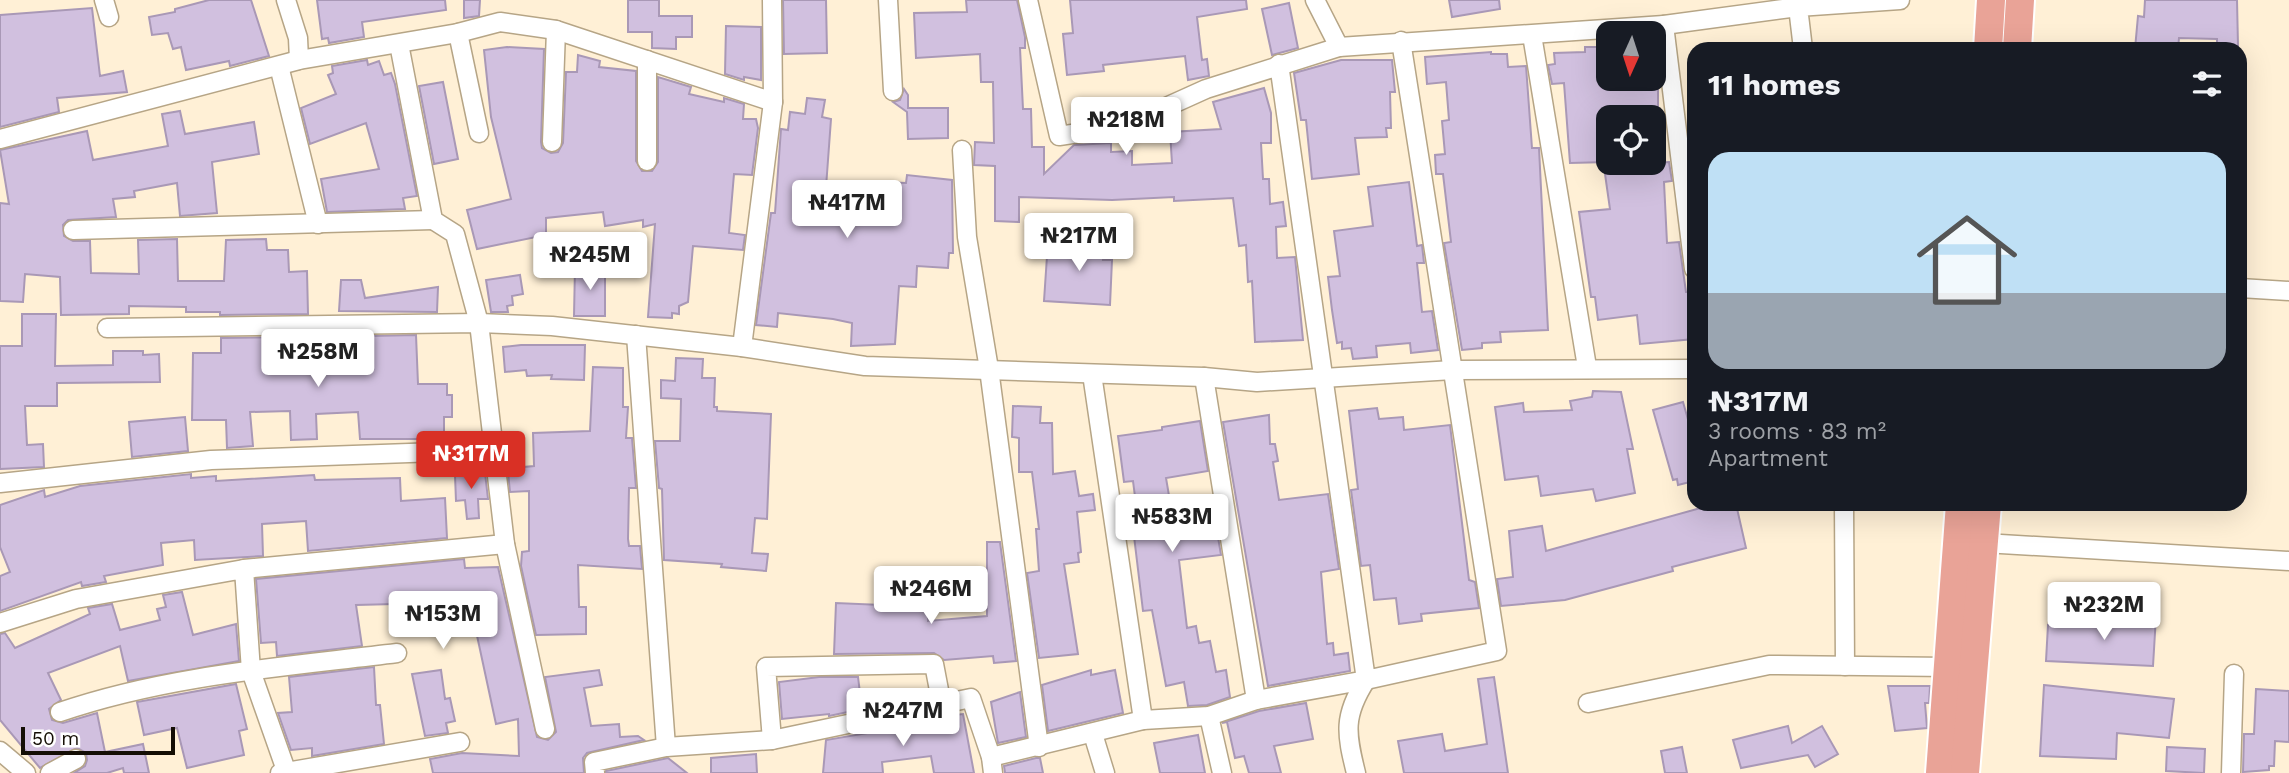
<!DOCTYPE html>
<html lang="en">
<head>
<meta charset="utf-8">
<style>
	:root { --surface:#171b24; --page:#242831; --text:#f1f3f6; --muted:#9ea1a6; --accent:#d93025 }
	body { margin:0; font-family:"Work Sans",sans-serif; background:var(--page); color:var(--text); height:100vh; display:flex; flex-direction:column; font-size:26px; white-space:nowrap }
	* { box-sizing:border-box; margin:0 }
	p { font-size:23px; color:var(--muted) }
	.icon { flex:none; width:38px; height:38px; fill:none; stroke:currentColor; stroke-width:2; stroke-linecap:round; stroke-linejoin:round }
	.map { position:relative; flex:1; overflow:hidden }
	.sheet { position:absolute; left:1687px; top:42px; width:560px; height:469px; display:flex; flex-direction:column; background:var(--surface); border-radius:21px; box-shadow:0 7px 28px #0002 }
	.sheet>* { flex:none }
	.needle { width:46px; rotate:183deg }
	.buttons { position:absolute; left:1596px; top:21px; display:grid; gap:14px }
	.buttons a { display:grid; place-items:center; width:70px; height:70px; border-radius:14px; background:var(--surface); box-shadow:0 7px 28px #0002; font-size:35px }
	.scale { position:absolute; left:21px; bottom:18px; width:154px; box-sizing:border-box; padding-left:7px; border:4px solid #140e04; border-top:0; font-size:19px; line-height:24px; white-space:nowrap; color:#140e04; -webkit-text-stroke:5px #fff; paint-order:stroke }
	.price { position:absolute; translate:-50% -60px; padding:0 16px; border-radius:7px; background:#fff; color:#222; font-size:23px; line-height:46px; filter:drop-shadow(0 2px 4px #0008) }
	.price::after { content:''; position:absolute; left:50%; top:42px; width:21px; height:16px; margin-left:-10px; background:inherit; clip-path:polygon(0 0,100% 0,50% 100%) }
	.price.on { background:var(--accent); color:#fff }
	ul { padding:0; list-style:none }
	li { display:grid; align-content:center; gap:14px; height:371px; padding:0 21px }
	li span { display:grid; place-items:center; height:217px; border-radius:21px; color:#555 }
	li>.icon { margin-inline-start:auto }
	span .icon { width:126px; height:126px; fill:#fffc; stroke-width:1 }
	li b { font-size:30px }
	h2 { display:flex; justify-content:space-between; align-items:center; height:84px; padding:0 21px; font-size:30px }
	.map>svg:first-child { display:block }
	.building { fill:#d1c0df; stroke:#a998b6; stroke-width:2 }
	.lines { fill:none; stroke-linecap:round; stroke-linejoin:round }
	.minor-casing { stroke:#b6a586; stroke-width:21 }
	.primary-casing { stroke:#fff; stroke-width:32 }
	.minor { stroke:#fff; stroke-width:18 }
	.primary { stroke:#e9a397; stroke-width:28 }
</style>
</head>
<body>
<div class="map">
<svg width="2289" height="773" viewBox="0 0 2289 773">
	<rect width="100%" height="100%" fill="#fff0d6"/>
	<g class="building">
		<polygon points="209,0 251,0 269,56 230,66 229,61 186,70 181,47 173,49 168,33 152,35 149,17 175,12 175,9"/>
		<polygon points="317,0 445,0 446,10 362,22 364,37 329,43 328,38 322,39"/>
		<polygon points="464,0 480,0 479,16 464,18"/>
		<polygon points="628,0 659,0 659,16 692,16 692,37 676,37 676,49 652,48 652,32 628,32"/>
		<polygon points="783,0 826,0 827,53 784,54"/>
		<polygon points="966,0 1017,0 1025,37 1025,48 1020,48 1023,109 1031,109 1032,147 1044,147 1044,174 1074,145 1111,143 1111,152 1132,151 1132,165 1172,163 1170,132 1221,129 1213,102 1264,88 1271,113 1271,143 1261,143 1263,179 1269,179 1270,204 1283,202 1286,226 1276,227 1277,258 1295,257 1303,340 1255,342 1252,281 1248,282 1246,245 1239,246 1233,198 1174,201 1174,197 1112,200 1019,197 1019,222 995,221 995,166 974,165 975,142 994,143 993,82 981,82 980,54 916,58 914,13 967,12"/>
		<polygon points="1070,0 1246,0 1247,9 1197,17 1202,60 1207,59 1209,76 1188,80 1185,56 1103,65 1104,71 1067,75 1063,34 1073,33"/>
		<polygon points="1449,0 1499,0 1500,9 1452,17"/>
		<polygon points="2145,0 2237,0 2238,46 2217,44 2217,39 2179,38 2178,49 2135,49 2138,16 2144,17"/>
		<polygon points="1289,3 1298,48 1272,55 1262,9"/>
		<polygon points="92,8 100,76 123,71 127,92 57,98 59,112 0,127 0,15"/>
		<polygon points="726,26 761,27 761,80 744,77 744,80 725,74"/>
		<polygon points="507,47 544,49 541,142 542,148 551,153 558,152 563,143 566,72 577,72 578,55 600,61 599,67 636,71 636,161 642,171 652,171 658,162 658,77 691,87 689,94 724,102 724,98 744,104 743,119 756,119 758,128 752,175 734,174 729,233 745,235 743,250 693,246 688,302 679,306 679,314 672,313 672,318 648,317 655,224 643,227 643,220 605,226 603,212 546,218 546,235 477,249 467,210 511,199 491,117 484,50"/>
		<polygon points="1585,47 1603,47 1604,88 1658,87 1658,117 1608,117 1608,162 1570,163 1564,83 1552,84 1548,65 1555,64 1554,53 1585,52"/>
		<polygon points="1491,52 1491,54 1507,54 1508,67 1526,66 1532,148 1539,148 1548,330 1500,332 1501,342 1482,343 1482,348 1462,350 1444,243 1451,242 1443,174 1436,174 1435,155 1445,154 1442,121 1449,120 1446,82 1427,84 1425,57"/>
		<polygon points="367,60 368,65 379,61 384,75 391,73 395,84 417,196 403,198 405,209 327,212 321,179 379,169 366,123 310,144 301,108 336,94 328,75 333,73 332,66"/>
		<polygon points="1341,60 1392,60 1395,92 1390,92 1391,128 1386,128 1387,137 1355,138 1359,174 1312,179 1306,120 1301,120 1294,73"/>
		<polygon points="443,82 458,159 434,164 419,86"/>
		<polygon points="904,89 908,95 908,108 948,108 948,138 908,139 907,112 893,102 900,100"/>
		<polygon points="807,98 825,100 822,117 831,119 825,201 882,204 884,182 906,183 907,175 952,180 953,253 949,253 948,268 917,266 916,287 899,286 895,344 851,346 852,323 833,319 778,313 777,327 756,325 771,213 775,213 781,129 788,130 790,112 805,114"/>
		<polygon points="180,111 185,134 254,122 259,154 212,162 217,213 180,216 177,183 134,191 135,197 113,199 116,217 68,220 63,225 64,236 73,241 90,241 91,273 139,274 138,240 177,239 178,281 224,281 226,240 266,239 267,250 288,250 289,272 307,271 308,314 220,315 220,312 186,312 186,307 129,306 129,314 61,315 60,277 25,274 23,302 0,301 0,203 9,204 0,150 87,131 93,160 168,146 162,114"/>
		<polygon points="1669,162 1672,181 1664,182 1667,243 1679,242 1686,292 1690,292 1694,339 1640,344 1637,315 1598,320 1595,297 1591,297 1579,212 1610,209 1604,167 1654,166 1654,163"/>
		<polygon points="1409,182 1417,246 1422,245 1424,263 1417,263 1422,312 1432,311 1438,350 1411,353 1410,343 1376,346 1377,357 1353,359 1351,348 1342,349 1342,342 1337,343 1332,310 1328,277 1340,276 1334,231 1373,226 1368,187"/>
		<polygon points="1064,235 1097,237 1097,252 1104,253 1103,260 1112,260 1110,305 1044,301 1047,256 1055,257 1056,250 1062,250"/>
		<polygon points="575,267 605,267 605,316 574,316"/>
		<polygon points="520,275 523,294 512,296 513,305 507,306 508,312 491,312 486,280"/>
		<polygon points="341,280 361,280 365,298 438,287 437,312 339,311"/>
		<polygon points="22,314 56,314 55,366 113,365 113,351 143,351 143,355 159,354 160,382 57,383 57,406 25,406 27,445 43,444 44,467 0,469 0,346 22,346"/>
		<polygon points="416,335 418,384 447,384 447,395 452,395 452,417 444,417 444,439 360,439 358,412 316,414 317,439 291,440 290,411 250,412 253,446 227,448 226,420 192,420 193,353 221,353 221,338 296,337 296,352 340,352 340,359 372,358 371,336"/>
		<polygon points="521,345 585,345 584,380 551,379 552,375 527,376 526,370 505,372 503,347"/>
		<polygon points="676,358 703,359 702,378 715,378 714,407 717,407 717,411 771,414 767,519 755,518 752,553 768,554 766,571 721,567 722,564 664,560 662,489 659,488 655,441 680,441 681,399 661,398 661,380 675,381"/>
		<polygon points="593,367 623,368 623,407 628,407 626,438 632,438 636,488 629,488 628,539 629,546 640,546 642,569 578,565 579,607 586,607 586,634 536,635 521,566 522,552 529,551 529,491 510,492 508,472 514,472 513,468 534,466 533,433 590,431"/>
		<polygon points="1593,391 1621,392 1633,449 1627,449 1635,493 1596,501 1593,489 1541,496 1538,476 1505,480 1495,407 1523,403 1524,412 1572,410 1570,401 1592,397"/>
		<polygon points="1683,402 1689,423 1694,421 1694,481 1678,485 1677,479 1673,480 1653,410"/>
		<polygon points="1013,406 1041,407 1040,423 1052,423 1053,474 1075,471 1079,496 1093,494 1095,510 1077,512 1081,552 1078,553 1079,562 1064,564 1078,654 1039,658 1027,573 1039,571 1036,529 1039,529 1032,472 1019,472 1019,438 1012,437"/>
		<polygon points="1377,408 1379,419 1403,417 1404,430 1450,425 1469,580 1475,582 1479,608 1421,614 1422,621 1399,624 1396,598 1374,600 1370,565 1361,566 1351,490 1358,489 1349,411"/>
		<polygon points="1269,415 1270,444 1275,444 1278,461 1273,462 1279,500 1328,494 1339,569 1321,572 1327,644 1333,643 1334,655 1348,653 1350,671 1268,686 1223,422"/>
		<polygon points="185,417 188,451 132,457 129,422"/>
		<polygon points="1200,421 1208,471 1166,478 1175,531 1216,525 1221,555 1179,560 1187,628 1196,626 1199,643 1210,641 1216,672 1226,670 1230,697 1207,705 1188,706 1184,682 1166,686 1152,610 1143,611 1134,536 1140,535 1133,481 1124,482 1118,436 1162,430 1162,427"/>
		<polygon points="477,470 477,473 485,473 488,499 478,499 479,518 467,519 465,500 456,501 455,475 461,474 460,471"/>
		<polygon points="191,474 191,478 216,476 216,481 314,475 315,480 400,478 401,501 445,498 447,538 308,551 306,521 262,524 263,556 195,560 194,540 161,543 163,565 104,576 106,582 82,586 81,582 0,611 0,576 10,572 0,547 0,505 44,490 45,497 80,486"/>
		<polygon points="1715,504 1736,504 1746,548 1672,567 1673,571 1565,600 1501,606 1497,579 1513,577 1509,531 1542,526 1546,551"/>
		<polygon points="987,542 1000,542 1016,661 994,663 993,656 944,660 934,653 834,654 836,603 928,607 928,621 987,616"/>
		<polygon points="464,559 465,568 498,567 537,737 548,740 556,732 545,677 599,670 602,685 584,688 591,726 619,724 620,737 638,736 644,740 587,753 583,758 584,773 433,773 430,759 462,753 519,756 518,719 496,724 476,631 439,637 434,603 356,605 362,646 277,656 276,642 261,643 256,579"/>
		<polygon points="182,592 193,635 236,624 239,661 128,681 120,646 48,673 61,700 49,709 52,720 63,723 97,713 105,752 143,744 149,773 124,773 123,768 107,773 74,773 85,766 87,760 86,753 77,748 40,768 0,720 0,634 5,633 15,648 90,614 88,608 112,604 120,630 160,620 157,609 166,607 163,595"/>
		<polygon points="2115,614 2156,616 2153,666 2046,661 2048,625 2064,627 2065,620 2114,625"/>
		<polygon points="374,667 376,705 380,705 384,744 312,756 312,748 291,750 278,713 292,712 289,677"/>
		<polygon points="441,670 445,699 450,698 455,721 446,723 448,733 425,736 412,674"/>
		<polygon points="1091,670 1091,675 1115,670 1123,713 1048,731 1042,685"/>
		<polygon points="819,677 858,677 862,709 829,716 829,714 782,719 779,682"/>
		<polygon points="1494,677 1508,773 1404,773 1398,741 1442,734 1445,751 1487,744 1478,679"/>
		<polygon points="236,684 247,729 239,731 244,755 187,768 177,728 144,735 137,702"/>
		<polygon points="2044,685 2174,699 2169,738 2117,733 2116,759 2040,756"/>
		<polygon points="1888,686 1930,686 1929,703 1925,703 1927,728 1895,731"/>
		<polygon points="2256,689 2289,691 2289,742 2275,741 2274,766 2269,766 2269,770 2243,772 2244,734 2254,734"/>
		<polygon points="1020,692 1026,737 998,743 991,702"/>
		<polygon points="1306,703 1313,739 1274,746 1281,773 1249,773 1244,756 1235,758 1227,722 1222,723 1259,711"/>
		<polygon points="963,714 974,773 934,773 931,756 882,762 883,773 823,773 826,740 927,723 927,719 938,717"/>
		<polygon points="1788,726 1792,743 1822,726 1838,754 1815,767 1808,755 1741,768 1733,740"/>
		<polygon points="1198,735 1205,773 1160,773 1154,743"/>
		<polygon points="1682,747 1687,773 1665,773 1661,751"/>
		<polygon points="2167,747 2205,749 2204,773 2166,771"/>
		<polygon points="756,754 757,773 711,773 711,758"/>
		<polygon points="668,758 687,773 606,773 606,771"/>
		<polygon points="1036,758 1040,758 1043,773 1005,773 1004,766"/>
	</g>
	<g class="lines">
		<g class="minor-casing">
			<g id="minor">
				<polyline points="104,0 109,17"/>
				<polyline points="286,0 298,38 299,60"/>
				<polyline points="888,0 893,91"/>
				<polyline points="1028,0 1059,136 1124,126 1206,89 1339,47 1664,25 1694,269"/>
				<polyline points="1315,0 1339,47"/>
				<polyline points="1664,25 1798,7"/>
				<polyline points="458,33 479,133"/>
				<polyline points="1532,35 1587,367"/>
				<polyline points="399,44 433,220 455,234 479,323 505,544 545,729"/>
				<polyline points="1803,49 1798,7 1900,0"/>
				<polyline points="1279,64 1366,680 1497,651 1401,41"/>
				<polyline points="279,66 318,224"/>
				<polyline points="0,139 299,60 458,33 500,22 556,30 773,102"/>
				<polyline points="552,142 556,30"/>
				<polyline points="962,150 967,237 989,369 1039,747"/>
				<polyline points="647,161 647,60"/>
				<polyline points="73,230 433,220"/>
				<polyline points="2240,288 2289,291"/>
				<polyline points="107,328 479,323 552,326 742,347 865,366 1204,377 1257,382 1453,370 1694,369"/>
				<polyline points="636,335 666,747"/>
				<polyline points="742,347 773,102 772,0"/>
				<polyline points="1092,374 1143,720"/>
				<polyline points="1204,377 1256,700"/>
				<polyline points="0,483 211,460 494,450"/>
				<polyline points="1844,504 1845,666"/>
				<polyline points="1984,543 2289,561"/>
				<polyline points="244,569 505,544"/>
				<polyline points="0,623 76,599 244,569 251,671 287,773"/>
				<polyline points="1588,703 1769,665 1948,667"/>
				<path d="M 60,712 C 168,675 284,667 397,653"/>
				<polyline points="1209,716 1222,773"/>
				<polyline points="1093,734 1105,773"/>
				<polyline points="772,740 766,667 934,664 942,706"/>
				<polyline points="0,751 26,773"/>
				<path d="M 991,757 L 1143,720 L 1209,716 L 1256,700 L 1366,680 C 1343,716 1346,733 1356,773"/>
				<polyline points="50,773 76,759"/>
				<polyline points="280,773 460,742"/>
				<polyline points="595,773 594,762 666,747 772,740 971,698 991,757 993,773"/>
				<polyline points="2231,773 2234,674"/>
			</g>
		</g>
		<g class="primary-casing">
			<g id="primary">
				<polyline points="1988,49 1991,0"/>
				<polyline points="2017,49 2020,0"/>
				<polyline points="1940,773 1960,504"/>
				<polyline points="1965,773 1987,504"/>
			</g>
		</g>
		<use href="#minor" class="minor"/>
		<use href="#primary" class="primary"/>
	</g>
</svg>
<div class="buttons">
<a><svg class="needle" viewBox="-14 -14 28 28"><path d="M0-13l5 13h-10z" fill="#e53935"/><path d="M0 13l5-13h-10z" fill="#9ea1a6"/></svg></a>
<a><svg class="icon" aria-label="locate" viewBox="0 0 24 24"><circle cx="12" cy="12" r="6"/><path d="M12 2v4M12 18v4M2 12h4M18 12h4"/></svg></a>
</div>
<div class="scale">50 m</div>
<b class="price" style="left:1126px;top:157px">₦218M</b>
<b class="price" style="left:847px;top:240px">₦417M</b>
<b class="price" style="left:1079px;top:273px">₦217M</b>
<b class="price" style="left:590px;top:292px">₦245M</b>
<b class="price" style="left:318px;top:389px">₦258M</b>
<b class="price on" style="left:471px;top:491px">₦317M</b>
<b class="price" style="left:1172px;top:554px">₦583M</b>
<b class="price" style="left:931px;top:626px">₦246M</b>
<b class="price" style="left:2104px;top:642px">₦232M</b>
<b class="price" style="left:443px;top:651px">₦153M</b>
<b class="price" style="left:903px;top:748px">₦247M</b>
<section class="sheet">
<h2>11 homes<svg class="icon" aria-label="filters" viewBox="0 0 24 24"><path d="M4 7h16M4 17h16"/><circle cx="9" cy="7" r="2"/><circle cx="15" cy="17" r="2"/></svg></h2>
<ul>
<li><span style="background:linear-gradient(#bfe0f5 65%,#9aa5b1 0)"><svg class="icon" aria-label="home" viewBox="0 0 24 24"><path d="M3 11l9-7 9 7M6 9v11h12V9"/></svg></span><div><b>₦317M</b><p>3 rooms · 83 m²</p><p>Apartment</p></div></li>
</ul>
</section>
</div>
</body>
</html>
